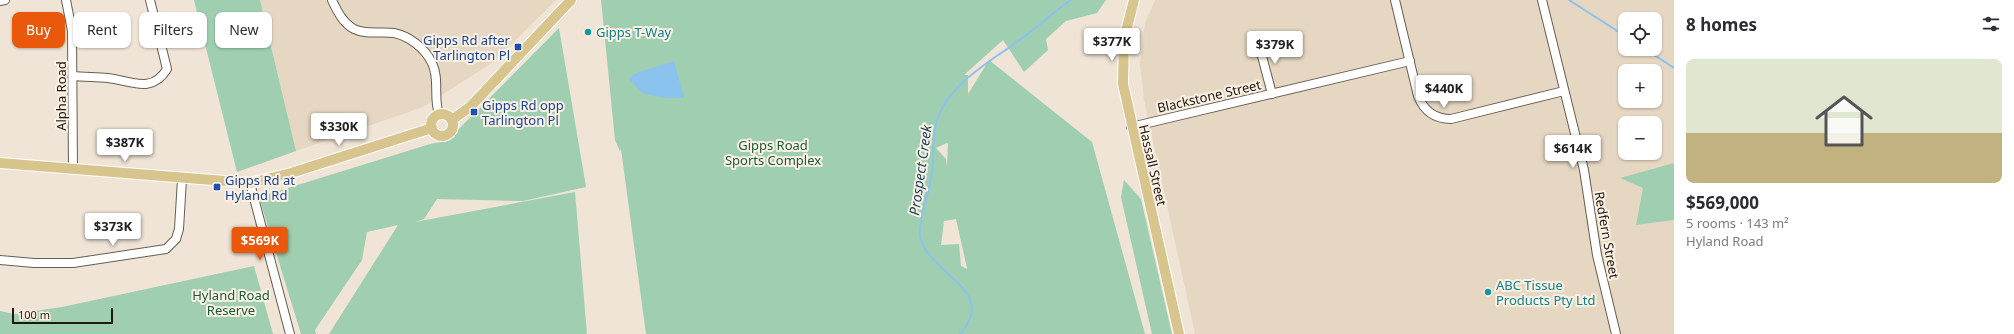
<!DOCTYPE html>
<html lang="en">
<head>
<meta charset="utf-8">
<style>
	:root { --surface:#fff; --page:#f2f2f3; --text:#2b2b33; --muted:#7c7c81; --line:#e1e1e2; --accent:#ea580c }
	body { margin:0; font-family:"Noto Sans",sans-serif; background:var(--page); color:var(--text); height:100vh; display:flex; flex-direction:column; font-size:15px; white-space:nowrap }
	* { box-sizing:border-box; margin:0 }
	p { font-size:13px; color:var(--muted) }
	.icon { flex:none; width:22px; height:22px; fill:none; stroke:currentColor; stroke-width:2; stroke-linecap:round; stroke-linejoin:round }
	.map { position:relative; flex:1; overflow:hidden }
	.panel { display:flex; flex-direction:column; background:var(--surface); width:340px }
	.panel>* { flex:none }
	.hud { position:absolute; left:12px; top:12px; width:380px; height:36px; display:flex; gap:8px }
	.controls { position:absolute; left:1618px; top:12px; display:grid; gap:8px }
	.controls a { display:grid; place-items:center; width:44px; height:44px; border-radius:8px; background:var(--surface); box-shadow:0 1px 3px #0004; font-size:20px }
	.scale { position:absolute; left:12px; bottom:10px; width:101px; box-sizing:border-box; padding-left:4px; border:2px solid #1c1813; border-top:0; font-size:11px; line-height:14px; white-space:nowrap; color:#1c1813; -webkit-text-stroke:3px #fcf1e3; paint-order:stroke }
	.price { position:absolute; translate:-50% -34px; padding:0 9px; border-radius:4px; background:#fff; color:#222; font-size:13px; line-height:26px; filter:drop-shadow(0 1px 2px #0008) }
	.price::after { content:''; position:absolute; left:50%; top:24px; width:12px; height:9px; margin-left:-6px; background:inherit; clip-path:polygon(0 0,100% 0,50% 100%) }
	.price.selected { background:var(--accent); color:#fff }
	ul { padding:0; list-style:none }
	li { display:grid; align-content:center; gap:8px; height:212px; padding:0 12px }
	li+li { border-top:1px solid var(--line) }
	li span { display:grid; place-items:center; height:124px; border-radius:8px; color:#555 }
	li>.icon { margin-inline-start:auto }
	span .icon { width:72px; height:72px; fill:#fffc; stroke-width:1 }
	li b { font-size:17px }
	h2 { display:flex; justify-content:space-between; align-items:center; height:48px; padding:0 12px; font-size:17px }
	.tag { padding:0 14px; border-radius:8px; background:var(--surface); box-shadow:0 1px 3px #0004; font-size:14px; line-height:36px }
	.tag.selected { background:var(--accent); color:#fff }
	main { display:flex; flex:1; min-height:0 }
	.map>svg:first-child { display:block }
	.built { fill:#e6d7c2; fill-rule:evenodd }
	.green { fill:#a0ceb0; fill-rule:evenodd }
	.water { fill:#8bc2ee }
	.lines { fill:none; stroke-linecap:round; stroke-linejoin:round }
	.stream { stroke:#8bc2ee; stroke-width:2 }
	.minor-casing { stroke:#675e52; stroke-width:10 }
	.major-casing { stroke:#fff; stroke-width:12 }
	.minor { stroke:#fff; stroke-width:8 }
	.major { stroke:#d7c58d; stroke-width:10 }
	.culture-dot { fill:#0f9aa8; stroke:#fcf1e3; stroke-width:1.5 }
	.transit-dot { fill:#1a4fb4; stroke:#fcf1e3; stroke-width:1.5 }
	.labels { text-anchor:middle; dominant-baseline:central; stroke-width:4; stroke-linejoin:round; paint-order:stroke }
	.culture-label { font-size:13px; fill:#0d838f; stroke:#fcf1e3; text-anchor:start }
	.transit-label { font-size:13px; fill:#164399; stroke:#fcf1e3; text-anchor:start }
	.street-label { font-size:13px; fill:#1c1813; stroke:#fcf1e3 }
	.park-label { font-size:13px; fill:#155d39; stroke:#fcf1e3 }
	.water-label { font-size:14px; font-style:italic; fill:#1a4361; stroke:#fcf1e3 }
</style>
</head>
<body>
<main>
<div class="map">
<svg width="1674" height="334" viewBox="0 0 1674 334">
	<rect width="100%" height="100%" fill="#efe4d6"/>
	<g class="built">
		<polygon points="260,0 556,0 495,61 423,107 296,151"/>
		<path d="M 1155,0 L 1674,0 L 1674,334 L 1195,334 L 1144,100 L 1140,64 L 1145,23 ZM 1625,19 L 1655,19 L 1655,49 L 1625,49 ZM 1625,71 L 1655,71 L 1655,101 L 1625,101 ZM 1625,123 L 1655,123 L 1655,153 L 1625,153 Z"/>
	</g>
	<g class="green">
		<polygon points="194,0 260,0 296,151 237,172"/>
		<path d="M 601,0 L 1106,0 L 1097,13 L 1066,21 L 1046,39 L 1048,50 L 1024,72 L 1003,40 L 964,75 L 968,75 L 968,94 L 989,60 L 1092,142 L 1145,334 L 646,334 L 621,149 L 620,151 L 615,140 ZM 947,143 L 948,144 L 947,167 L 946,159 L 936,148 ZM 956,219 L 967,268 L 967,269 L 961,266 L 959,244 L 941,245 L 944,221 Z"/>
		<polygon points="559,28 586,187 523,201 437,199 424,219 415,222 575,192 587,334 329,334 398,225 367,232 362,260 315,330 316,334 301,334 259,197 430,144 447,141"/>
		<polygon points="1674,163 1674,220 1636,225 1643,188 1620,178"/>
		<polygon points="1124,180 1141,199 1172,334 1152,334 1121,197"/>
		<polygon points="254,266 273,334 0,334 0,311 14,314 62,307"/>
	</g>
	<polygon class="water" points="674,61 684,98 665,98 642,93 629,79 636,73"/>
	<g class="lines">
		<g class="stream">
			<polyline points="1569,0 1625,36"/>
			<polyline points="1645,49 1674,68"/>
			<path d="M 960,334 C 1000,290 927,274 920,236 C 918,223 928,193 931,179 C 935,159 931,135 938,117 C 951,82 993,60 1021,39 C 1038,27 1053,12 1071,0"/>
		</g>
		<g class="minor-casing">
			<g id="minor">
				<polyline points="66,0 72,31 73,169"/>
				<path d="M 332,0 C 337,11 343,23 354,29 C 366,35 381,31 394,33 C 409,36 425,48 432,63 C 440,79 433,98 439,114"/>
				<path d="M 1395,0 L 1418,96 C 1424,111 1435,119 1451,119 L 1564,91"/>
				<polyline points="1542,0 1584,170 1597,255 1616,334"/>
				<polyline points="0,1 5,0"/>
				<polyline points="1258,41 1272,94"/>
				<path d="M 73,76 C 84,77 96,77 108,78 C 131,81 152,94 167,69 L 150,0"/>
				<polyline points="1131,127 1410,61"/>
				<polyline points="250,183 290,334"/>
				<polyline points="0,260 34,263 73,263 166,249 176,239 179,229 182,179"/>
			</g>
		</g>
		<g class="major-casing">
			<g id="major">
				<polyline points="1134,0 1124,39 1123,84 1179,334"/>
				<circle cx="442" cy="125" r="11"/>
				<polyline points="452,120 471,106 571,0"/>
				<polyline points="0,163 250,183 291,173 432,128"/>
			</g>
		</g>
		<use href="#minor" class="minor"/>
		<use href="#major" class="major"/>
	</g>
	<g class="culture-dot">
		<circle cx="588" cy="32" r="4"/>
		<circle cx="1488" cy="292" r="4"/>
	</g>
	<g class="transit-dot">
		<rect x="514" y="43" width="8" height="8" rx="2"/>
		<rect x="470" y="108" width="8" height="8" rx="2"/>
		<rect x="213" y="183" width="8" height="8" rx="2"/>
	</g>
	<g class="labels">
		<g class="culture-label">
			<text x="596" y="32">Gipps T-Way</text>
			<text x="1496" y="285">ABC Tissue<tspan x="1496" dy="15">Products Pty Ltd</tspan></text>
		</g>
		<g class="transit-label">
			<text x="510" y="40" text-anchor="end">Gipps Rd after<tspan x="510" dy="15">Tarlington Pl</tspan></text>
			<text x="482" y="105">Gipps Rd opp<tspan x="482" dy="15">Tarlington Pl</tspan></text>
			<text x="225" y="180">Gipps Rd at<tspan x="225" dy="15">Hyland Rd</tspan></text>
		</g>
		<g class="street-label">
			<text transform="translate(61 96) rotate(-90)">Alpha Road</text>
			<text transform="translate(1209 96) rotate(-13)">Blackstone Street</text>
			<text transform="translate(1153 165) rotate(77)">Hassall Street</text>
			<text transform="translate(1607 235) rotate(80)">Redfern Street</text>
		</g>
		<g class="park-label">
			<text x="773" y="145">Gipps Road<tspan x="773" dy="15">Sports Complex</tspan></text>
			<text x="231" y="295">Hyland Road<tspan x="231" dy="15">Reserve</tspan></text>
		</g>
		<g class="water-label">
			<text transform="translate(920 170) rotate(-82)">Prospect Creek</text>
		</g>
	</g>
</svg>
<div class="controls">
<a><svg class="icon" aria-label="locate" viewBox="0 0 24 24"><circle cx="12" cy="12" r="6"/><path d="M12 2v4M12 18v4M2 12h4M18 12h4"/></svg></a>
<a>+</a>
<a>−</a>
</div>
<div class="scale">100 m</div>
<b class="price" style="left:1112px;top:62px">$377K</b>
<b class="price" style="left:1275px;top:65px">$379K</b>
<b class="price" style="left:1444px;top:109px">$440K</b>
<b class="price" style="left:339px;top:147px">$330K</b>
<b class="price" style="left:125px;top:163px">$387K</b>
<b class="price" style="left:1573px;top:169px">$614K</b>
<b class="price" style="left:113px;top:247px">$373K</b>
<b class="price selected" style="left:260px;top:261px">$569K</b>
<div class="hud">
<a class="tag selected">Buy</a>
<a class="tag">Rent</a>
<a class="tag">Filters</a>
<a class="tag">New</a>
</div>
</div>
<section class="panel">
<h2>8 homes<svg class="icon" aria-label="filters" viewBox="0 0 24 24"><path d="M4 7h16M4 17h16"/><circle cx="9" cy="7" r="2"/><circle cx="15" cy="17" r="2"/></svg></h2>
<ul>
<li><span style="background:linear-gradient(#dfe7d0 60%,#c2b280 0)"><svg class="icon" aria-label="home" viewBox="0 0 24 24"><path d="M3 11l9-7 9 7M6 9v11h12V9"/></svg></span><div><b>$569,000</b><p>5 rooms · 143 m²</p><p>Hyland Road</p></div></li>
</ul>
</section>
</main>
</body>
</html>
